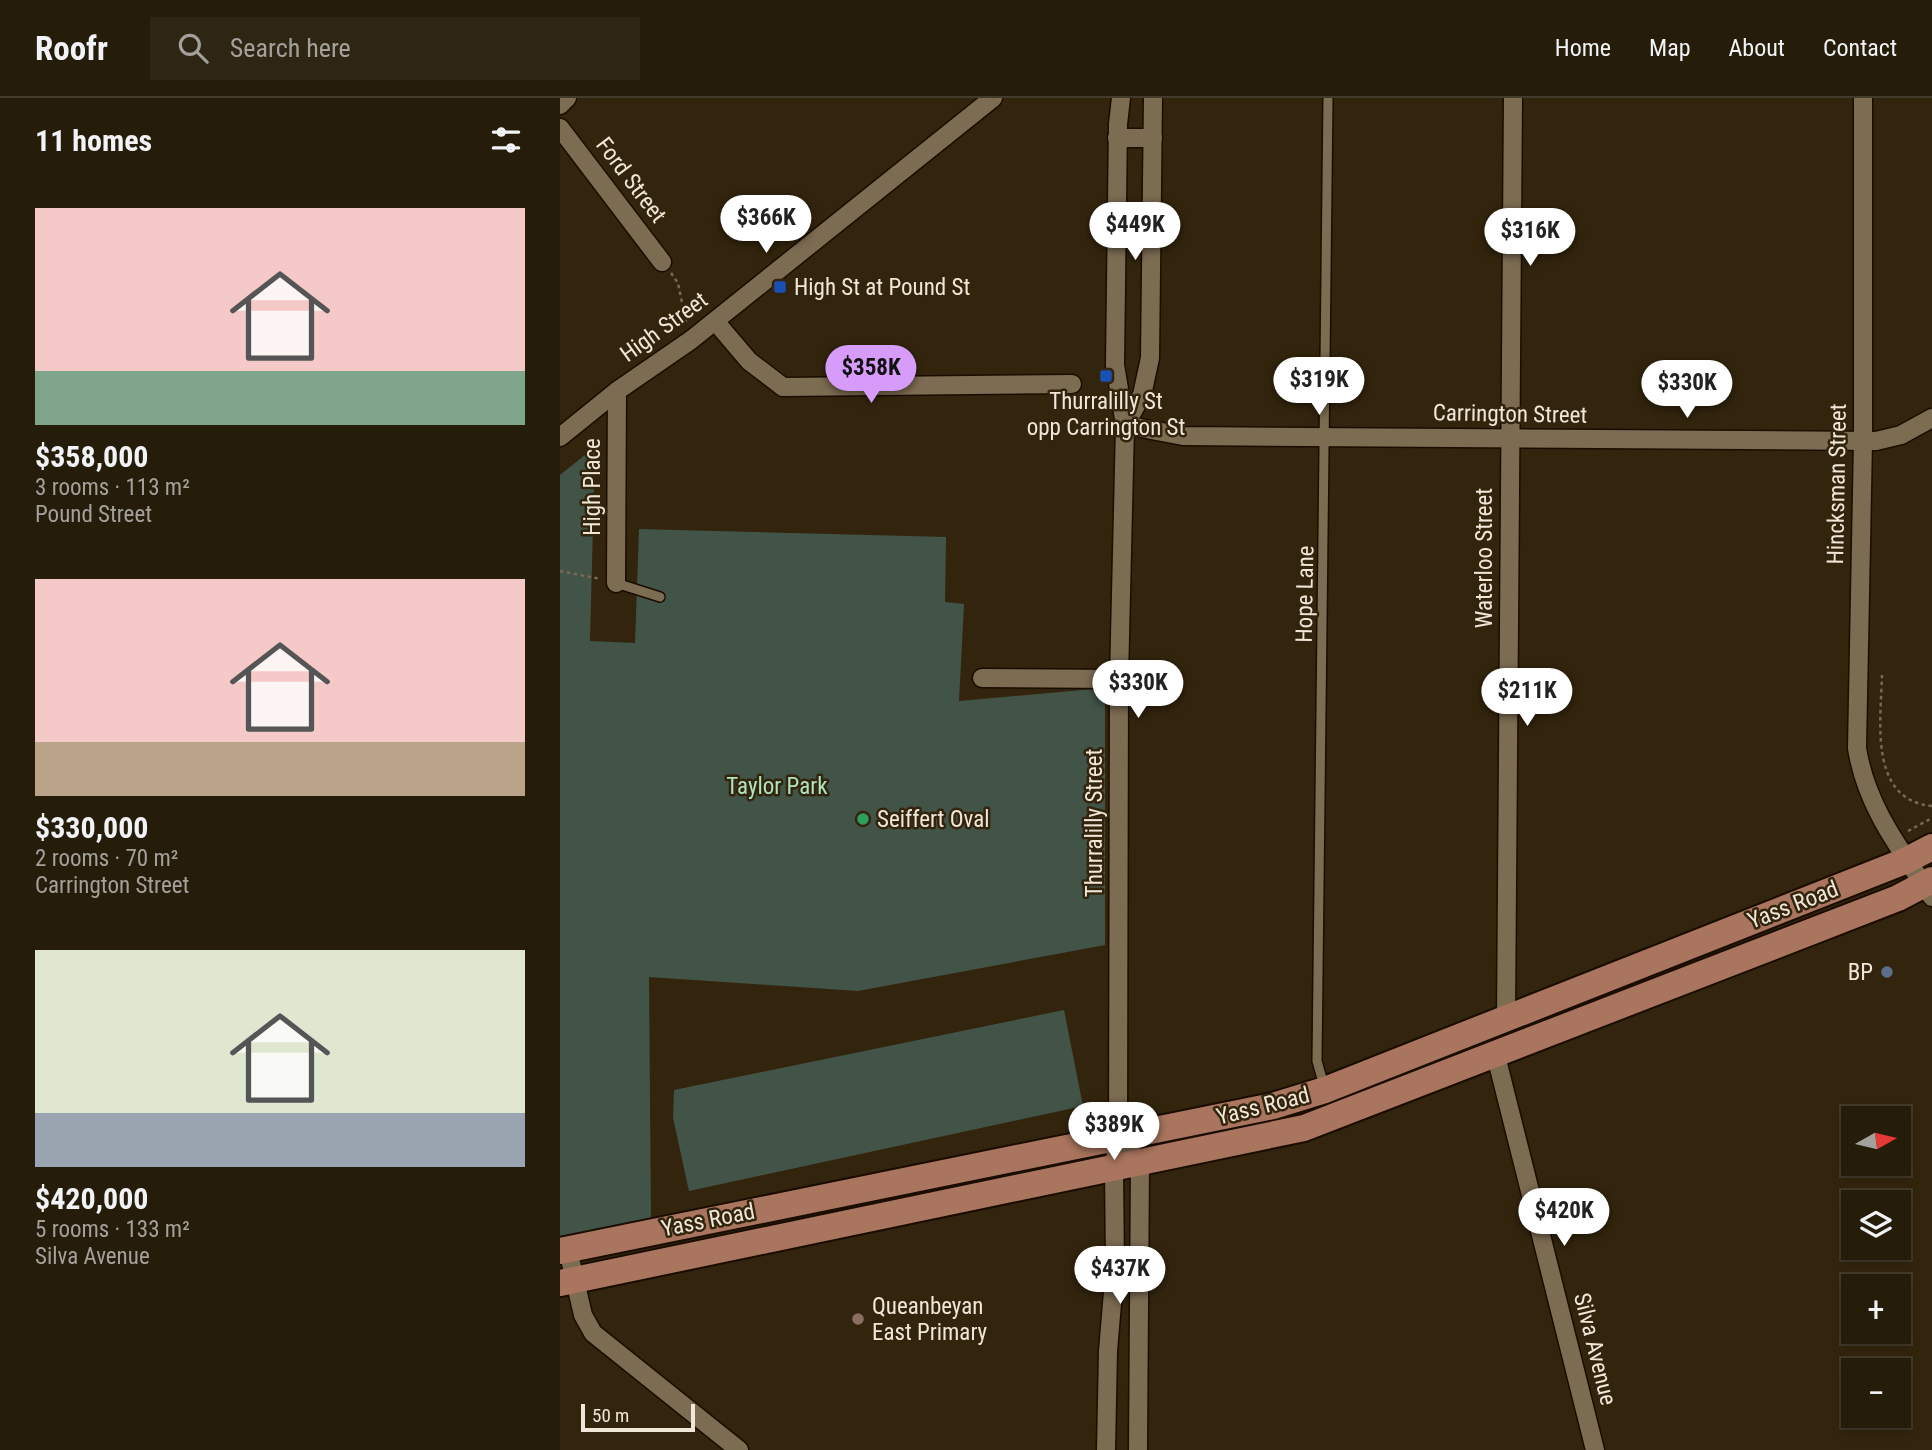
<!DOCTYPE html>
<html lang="en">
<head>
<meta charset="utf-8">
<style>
	:root { --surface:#261c0a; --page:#2e2513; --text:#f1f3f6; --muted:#a4a19c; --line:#423a2b; --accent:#d79bf9 }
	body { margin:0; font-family:"Roboto Condensed",sans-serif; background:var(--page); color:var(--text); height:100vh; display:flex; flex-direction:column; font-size:26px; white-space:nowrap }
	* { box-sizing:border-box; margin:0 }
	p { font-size:23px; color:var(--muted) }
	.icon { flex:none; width:38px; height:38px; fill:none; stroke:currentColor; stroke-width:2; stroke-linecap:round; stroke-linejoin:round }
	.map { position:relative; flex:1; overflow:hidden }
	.side { display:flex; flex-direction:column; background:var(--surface); width:560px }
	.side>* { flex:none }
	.needle { width:46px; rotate:82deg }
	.fabs { position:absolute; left:1281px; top:1008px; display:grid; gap:14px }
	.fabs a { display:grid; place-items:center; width:70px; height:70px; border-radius:0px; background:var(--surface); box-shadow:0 4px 10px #0003,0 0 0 2px var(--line); font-size:35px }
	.scale { position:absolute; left:21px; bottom:18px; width:114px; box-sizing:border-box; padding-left:7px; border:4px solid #f0e7d9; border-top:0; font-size:19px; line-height:24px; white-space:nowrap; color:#f0e7d9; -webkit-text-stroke:5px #33250d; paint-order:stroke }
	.price { position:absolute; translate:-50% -60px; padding:0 16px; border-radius:24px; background:#fff; color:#222; font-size:23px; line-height:46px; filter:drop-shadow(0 2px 4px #0008) }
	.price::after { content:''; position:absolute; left:50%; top:42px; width:21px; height:16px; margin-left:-10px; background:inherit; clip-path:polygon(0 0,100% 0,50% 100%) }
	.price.selected { background:var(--accent); color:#111 }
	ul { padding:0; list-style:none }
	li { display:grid; align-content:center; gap:14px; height:371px; padding:0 35px }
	li span { display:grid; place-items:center; height:217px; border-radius:0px; color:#555 }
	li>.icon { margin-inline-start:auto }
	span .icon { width:126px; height:126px; fill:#fffc; stroke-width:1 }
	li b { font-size:30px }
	h2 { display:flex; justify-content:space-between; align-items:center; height:84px; padding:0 35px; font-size:30px }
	header { display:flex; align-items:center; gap:42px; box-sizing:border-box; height:98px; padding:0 35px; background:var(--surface); border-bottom:2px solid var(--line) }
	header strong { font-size:33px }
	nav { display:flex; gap:38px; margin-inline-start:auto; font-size:24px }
	.search { width:490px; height:63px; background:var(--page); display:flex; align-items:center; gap:18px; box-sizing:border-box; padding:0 24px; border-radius:0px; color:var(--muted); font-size:26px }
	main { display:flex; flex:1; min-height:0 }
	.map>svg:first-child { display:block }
	.green { fill:#425448 }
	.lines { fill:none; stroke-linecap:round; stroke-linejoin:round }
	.service-casing { stroke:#1a0d00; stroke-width:12 }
	.minor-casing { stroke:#1a0d00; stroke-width:21 }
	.primary-casing { stroke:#1a0d00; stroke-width:30 }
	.path { stroke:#766a55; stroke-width:2.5; stroke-dasharray:3.5 3.5; stroke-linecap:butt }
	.service { stroke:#7c6c52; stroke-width:9 }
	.minor { stroke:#7c6c52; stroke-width:18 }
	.primary { stroke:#aa755e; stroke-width:26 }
	.transit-dot { fill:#1a4fb4; stroke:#33250d; stroke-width:2.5 }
	.leisure-dot { fill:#2e9e5b; stroke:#33250d; stroke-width:2.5 }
	.service-dot { fill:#5c6f8a; stroke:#33250d; stroke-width:2.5 }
	.education-dot { fill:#8d6e63; stroke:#33250d; stroke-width:2.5 }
	.labels { text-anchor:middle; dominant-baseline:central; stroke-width:5; stroke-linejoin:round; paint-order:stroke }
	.street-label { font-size:23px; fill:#f0e7d9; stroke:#33250d }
	.poi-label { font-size:23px; fill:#f0e7d9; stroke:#33250d; text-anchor:start }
	.park-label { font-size:23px; fill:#aee4c0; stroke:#33250d }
</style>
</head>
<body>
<header>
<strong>Roofr</strong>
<div class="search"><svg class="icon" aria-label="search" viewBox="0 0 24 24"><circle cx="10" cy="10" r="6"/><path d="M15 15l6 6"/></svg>Search here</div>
<nav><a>Home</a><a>Map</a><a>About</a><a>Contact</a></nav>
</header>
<main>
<section class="side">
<h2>11 homes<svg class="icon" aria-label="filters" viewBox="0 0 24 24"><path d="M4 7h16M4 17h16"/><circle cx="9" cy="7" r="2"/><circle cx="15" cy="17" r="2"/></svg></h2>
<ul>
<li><span style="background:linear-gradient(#f6c9c9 75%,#7fa58c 0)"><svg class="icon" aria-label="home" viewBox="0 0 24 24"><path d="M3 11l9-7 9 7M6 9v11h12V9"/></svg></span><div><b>$358,000</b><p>3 rooms · 113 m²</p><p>Pound Street</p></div></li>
<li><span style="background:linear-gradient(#f6c9c9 75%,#b9a48a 0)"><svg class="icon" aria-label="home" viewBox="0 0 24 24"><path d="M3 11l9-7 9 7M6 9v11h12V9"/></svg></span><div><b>$330,000</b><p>2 rooms · 70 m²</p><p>Carrington Street</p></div></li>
<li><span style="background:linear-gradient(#dfe7d0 75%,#9aa5b1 0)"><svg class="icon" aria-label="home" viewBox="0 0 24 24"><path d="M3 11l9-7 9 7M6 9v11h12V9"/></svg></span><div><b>$420,000</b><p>5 rooms · 133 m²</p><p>Silva Avenue</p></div></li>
</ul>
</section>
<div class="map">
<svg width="1372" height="1352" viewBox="0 0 1372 1352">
	<rect width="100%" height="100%" fill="#33250d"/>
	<g class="green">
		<polygon points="35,349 30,543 75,545 79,431 386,439 385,504 404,506 399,603 545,590 545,847 298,893 89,879 91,1128 0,1146 0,377"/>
		<polygon points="504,912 523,1008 129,1093 113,1020 114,992"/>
	</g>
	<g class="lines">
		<g class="service-casing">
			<g id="service">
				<polyline points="56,485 100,499"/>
				<polyline points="764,988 757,963 768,0"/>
			</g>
		</g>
		<g class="minor-casing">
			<g id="minor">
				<path d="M 1303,0 L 1303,343 L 1297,650 C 1306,708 1340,751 1372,799"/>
				<polyline points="0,7 7,0"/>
				<polyline points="0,30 102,164"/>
				<polyline points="557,40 593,40"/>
				<polyline points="155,223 189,263 223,289 512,286"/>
				<polyline points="565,327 623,338 1316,343 1341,337 1372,320"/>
				<polyline points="565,327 582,297 590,260 593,0"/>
				<polyline points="0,339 57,293 131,242 433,0"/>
				<polyline points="56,485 57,293"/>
				<polyline points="422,580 559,581"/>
				<polyline points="946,920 953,0"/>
				<polyline points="936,958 1035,1352"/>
				<polyline points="558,1038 580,1065 578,1352"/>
				<polyline points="8,1152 23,1217 33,1235 179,1352"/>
				<polyline points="546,1352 548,1253 555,1170 554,1071 558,1038 559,581 565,327 555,267 558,26 561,0"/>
			</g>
		</g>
		<g class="primary-casing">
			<g id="primary">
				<polyline points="0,1153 713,1008 765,992 1345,763 1372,749"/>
				<polyline points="0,1185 744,1030 1338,800 1372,782"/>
			</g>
		</g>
		<g class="path">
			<polyline points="111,175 118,185 126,224"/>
			<polyline points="0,473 41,481"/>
			<path d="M 1322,577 C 1321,622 1308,702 1372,708"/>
			<polyline points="1348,733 1372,720"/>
		</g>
		<use href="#service" class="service"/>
		<use href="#minor" class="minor"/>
		<use href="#primary" class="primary"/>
	</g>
	<g class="transit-dot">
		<rect x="213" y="182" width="14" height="14" rx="3.5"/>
		<rect x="539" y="271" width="14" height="14" rx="3.5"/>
	</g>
	<circle class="leisure-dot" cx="303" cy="721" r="7"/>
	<circle class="service-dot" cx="1327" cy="874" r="7"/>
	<circle class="education-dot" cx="298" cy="1221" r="7"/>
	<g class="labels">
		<g class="street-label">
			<text transform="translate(71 82) rotate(53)">Ford Street</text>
			<text transform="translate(104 229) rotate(-36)">High Street</text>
			<text transform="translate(950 316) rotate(1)">Carrington Street</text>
			<text transform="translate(1277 386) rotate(-89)">Hincksman Street</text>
			<text transform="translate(32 389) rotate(-90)">High Place</text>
			<text transform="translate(924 460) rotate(-90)">Waterloo Street</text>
			<text transform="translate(745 496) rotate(-89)">Hope Lane</text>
			<text transform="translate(534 725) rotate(-90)">Thurralilly Street</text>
			<text transform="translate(1233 807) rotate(-21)">Yass Road</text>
			<text transform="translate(703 1008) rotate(-14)">Yass Road</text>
			<text transform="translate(148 1122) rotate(-11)">Yass Road</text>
			<text transform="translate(1035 1251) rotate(76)">Silva Avenue</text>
		</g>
		<g class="poi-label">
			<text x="234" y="189">High St at Pound St</text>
			<text x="546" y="303" text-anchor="middle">Thurralilly St<tspan x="546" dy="26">opp Carrington St</tspan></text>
			<text x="317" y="721">Seiffert Oval</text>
			<text x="1313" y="874" text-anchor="end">BP</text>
			<text x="312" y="1208">Queanbeyan<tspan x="312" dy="26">East Primary</tspan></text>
		</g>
		<g class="park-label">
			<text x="217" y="688">Taylor Park</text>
		</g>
	</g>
</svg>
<div class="fabs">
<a><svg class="needle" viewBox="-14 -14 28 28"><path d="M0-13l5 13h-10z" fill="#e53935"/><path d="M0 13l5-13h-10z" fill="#a4a19c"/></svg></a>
<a><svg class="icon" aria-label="layers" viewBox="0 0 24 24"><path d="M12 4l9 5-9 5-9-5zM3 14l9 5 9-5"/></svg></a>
<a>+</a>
<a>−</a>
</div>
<div class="scale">50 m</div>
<b class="price" style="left:206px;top:157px">$366K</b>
<b class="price" style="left:575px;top:164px">$449K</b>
<b class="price" style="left:970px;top:170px">$316K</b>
<b class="price selected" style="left:311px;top:307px">$358K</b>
<b class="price" style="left:759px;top:319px">$319K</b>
<b class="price" style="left:1127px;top:322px">$330K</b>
<b class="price" style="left:578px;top:622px">$330K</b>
<b class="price" style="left:967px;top:630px">$211K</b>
<b class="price" style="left:554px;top:1064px">$389K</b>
<b class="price" style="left:1004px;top:1150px">$420K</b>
<b class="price" style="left:560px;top:1208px">$437K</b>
</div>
</main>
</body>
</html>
